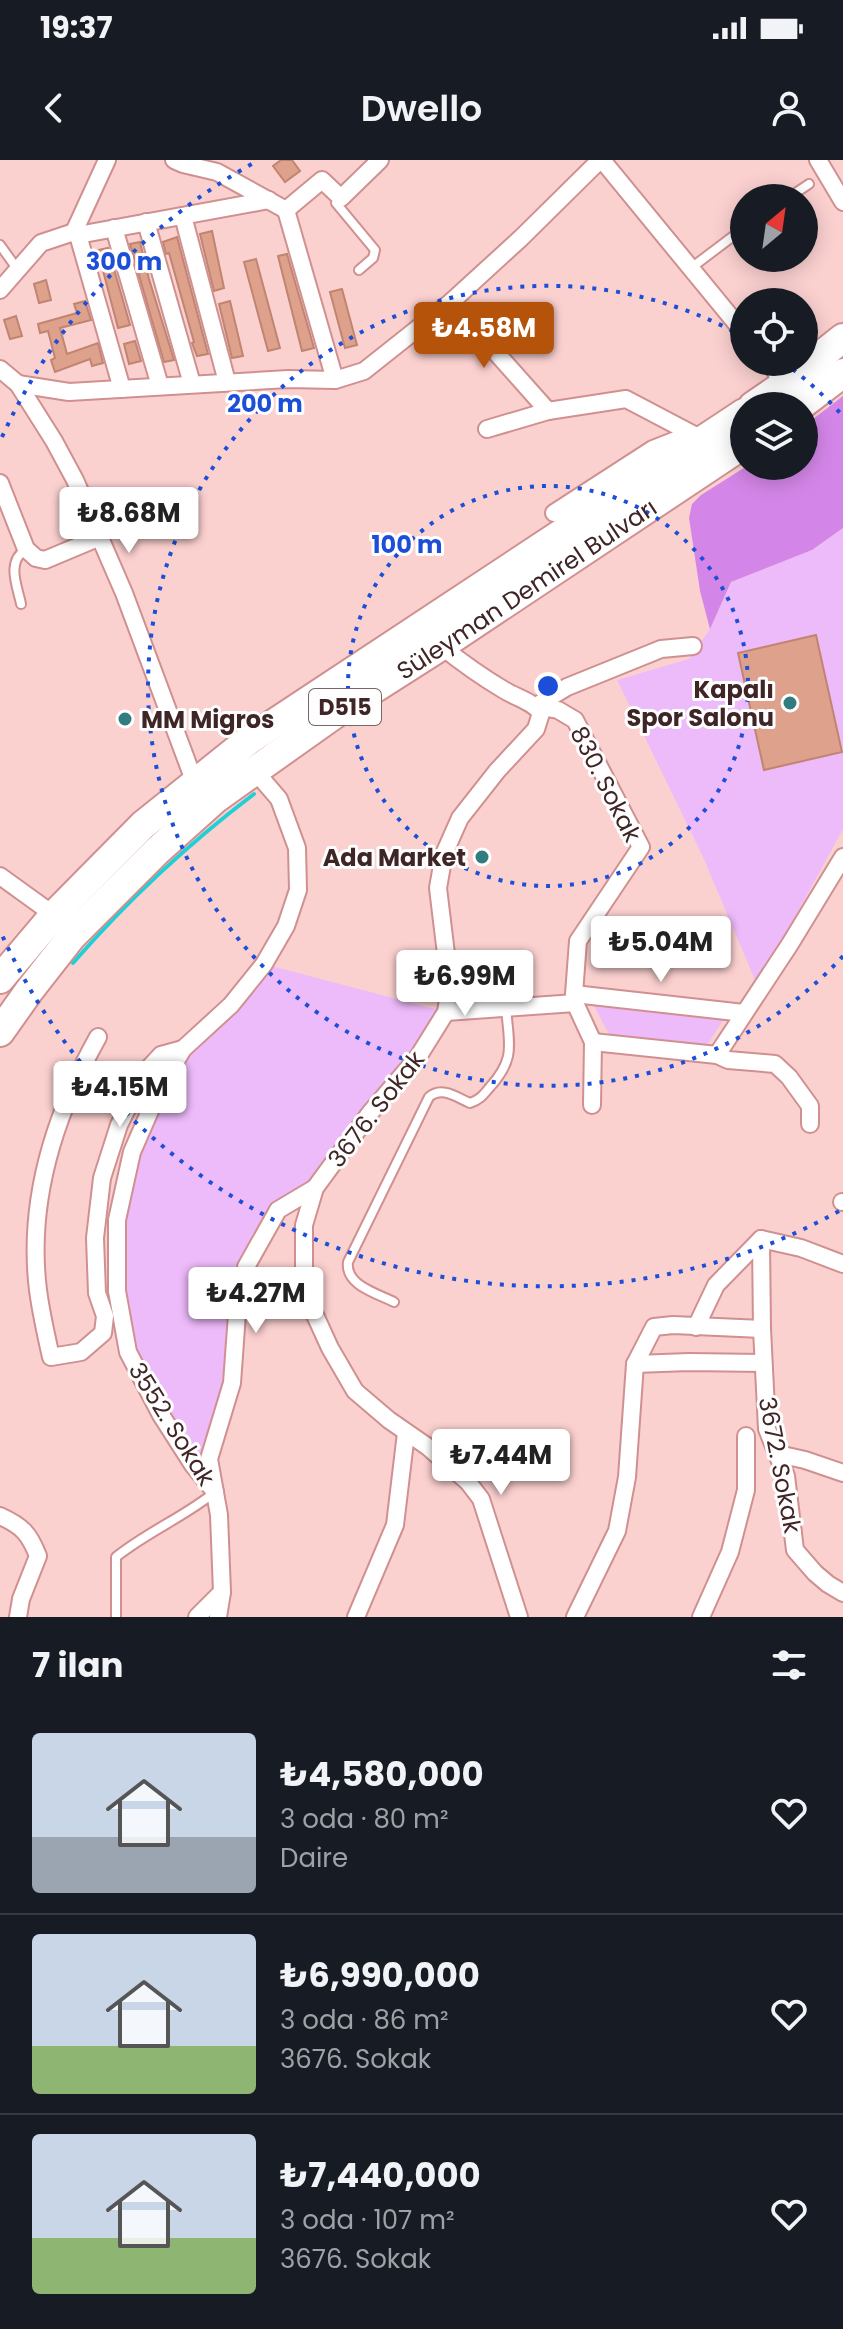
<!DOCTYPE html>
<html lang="tr">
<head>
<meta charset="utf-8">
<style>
	:root { --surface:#171b24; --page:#242831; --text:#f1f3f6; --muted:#9ea1a6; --line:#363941; --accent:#b45309 }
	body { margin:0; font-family:Poppins,sans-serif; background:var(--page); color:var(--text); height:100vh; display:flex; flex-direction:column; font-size:30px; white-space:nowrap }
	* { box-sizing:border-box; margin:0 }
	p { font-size:26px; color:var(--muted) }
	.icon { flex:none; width:44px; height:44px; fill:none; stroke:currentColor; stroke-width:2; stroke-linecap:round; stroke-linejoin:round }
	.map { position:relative; height:1457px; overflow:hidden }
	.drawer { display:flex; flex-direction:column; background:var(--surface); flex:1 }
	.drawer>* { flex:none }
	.needle { width:52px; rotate:29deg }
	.buttons { position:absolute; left:730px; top:24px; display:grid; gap:16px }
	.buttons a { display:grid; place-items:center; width:88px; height:88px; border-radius:50%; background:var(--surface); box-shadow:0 4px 20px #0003; font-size:40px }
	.price { position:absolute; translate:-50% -68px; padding:0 18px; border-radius:8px; background:#fff; color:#222; font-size:26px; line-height:52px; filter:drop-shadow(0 2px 4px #0008) }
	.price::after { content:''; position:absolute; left:50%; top:48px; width:24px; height:18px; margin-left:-12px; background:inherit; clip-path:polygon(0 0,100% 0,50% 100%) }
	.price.active { background:var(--accent); color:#fff }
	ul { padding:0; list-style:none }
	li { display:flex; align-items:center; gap:24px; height:200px; padding:0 32px }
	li+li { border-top:2px solid var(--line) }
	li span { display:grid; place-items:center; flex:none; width:224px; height:160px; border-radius:8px; color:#555 }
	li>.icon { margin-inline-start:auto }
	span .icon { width:96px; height:96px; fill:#fffc; stroke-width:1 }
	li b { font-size:34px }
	h2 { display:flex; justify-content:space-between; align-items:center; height:96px; padding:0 32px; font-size:34px }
	.status { display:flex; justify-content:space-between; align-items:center; height:56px; padding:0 40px; background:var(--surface); direction:ltr }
	.status svg { height:22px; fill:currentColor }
	header { display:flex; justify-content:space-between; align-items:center; height:104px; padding:0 32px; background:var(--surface); font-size:36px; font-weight:600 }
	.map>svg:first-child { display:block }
	.green { fill:#edbafa }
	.forest { fill:#d486e8 }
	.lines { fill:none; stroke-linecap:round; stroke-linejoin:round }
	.stream { stroke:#21cfd6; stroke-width:4 }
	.building { fill:#dda18c; stroke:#c08571; stroke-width:2 }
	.lane-casing { stroke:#d09090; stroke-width:12 }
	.street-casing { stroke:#d09090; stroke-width:20 }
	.highway-casing { stroke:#d09090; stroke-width:32 }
	.lane { stroke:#fff; stroke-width:8 }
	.street { stroke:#fff; stroke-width:16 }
	.highway { stroke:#fff; stroke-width:28 }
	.ring { fill:none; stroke:#1d4ed8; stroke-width:4; stroke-dasharray:4 8 }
	.poi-dot { fill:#327b7e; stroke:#fefefe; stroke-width:3 }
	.labels { text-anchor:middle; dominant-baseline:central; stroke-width:6; stroke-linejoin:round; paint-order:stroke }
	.shield { fill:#fefefe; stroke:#786667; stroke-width:2 }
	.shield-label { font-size:22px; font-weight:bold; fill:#3f2526 }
	.street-label { font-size:24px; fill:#3f2526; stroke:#fefefe }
	.poi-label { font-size:24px; font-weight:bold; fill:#3f2526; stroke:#fefefe; text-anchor:end }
	.centre { fill:#1d4ed8; stroke:#fefefe; stroke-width:4 }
	.ring-label { font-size:24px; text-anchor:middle; font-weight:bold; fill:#1d4ed8; stroke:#fefefe; stroke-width:6; stroke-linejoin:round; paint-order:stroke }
</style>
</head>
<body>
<div class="status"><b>19:37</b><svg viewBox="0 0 49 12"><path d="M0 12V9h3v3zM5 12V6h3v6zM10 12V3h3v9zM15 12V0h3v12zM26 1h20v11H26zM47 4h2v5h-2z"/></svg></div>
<header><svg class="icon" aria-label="back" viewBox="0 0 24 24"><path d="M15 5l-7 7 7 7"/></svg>Dwello<svg class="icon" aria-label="person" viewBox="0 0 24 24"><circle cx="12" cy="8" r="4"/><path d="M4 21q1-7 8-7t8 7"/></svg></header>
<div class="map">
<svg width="843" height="1457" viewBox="0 0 843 1457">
	<rect width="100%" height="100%" fill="#fbd1d0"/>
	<g class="green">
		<polygon points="843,368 843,669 790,766 755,820 703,697 617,520 689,499 710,469 731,422 812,390"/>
		<polygon points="264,804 446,852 315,1028 278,1050 246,1107 209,1299 215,1332 128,1192 117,1060 160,929"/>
		<polygon points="592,842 725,857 706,887 616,879 609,874"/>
	</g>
	<polygon class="forest" points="843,236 843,368 812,390 731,422 710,469 700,431 689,358 692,344 701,335 747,306 804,306 804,266"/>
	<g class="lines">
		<path class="stream" d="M 73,803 C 127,741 188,684 254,634"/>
	</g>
	<g class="building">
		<polygon points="281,0 292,0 300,11 285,22 273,6"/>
		<polygon points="212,71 224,128 214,131 200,74"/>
		<polygon points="177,77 208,194 197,196 192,183 194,182 169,93 166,94 163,82"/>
		<polygon points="140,82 149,119 174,200 164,202 130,84"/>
		<polygon points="108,88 130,165 118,168 101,103 98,103 94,91"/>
		<polygon points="287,94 314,188 302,191 278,96"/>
		<polygon points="256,99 280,188 268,191 244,102"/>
		<polygon points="46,120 51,140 39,143 34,124"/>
		<polygon points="342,129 357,185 345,188 330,132"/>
		<polygon points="85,141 91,160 60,168 67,194 98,183 103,203 92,206 90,199 55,212 51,200 55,198 48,171 40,173 38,164 77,153 74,144"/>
		<polygon points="230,141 243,196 232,198 219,144"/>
		<polygon points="16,156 22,176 10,179 4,160"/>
		<polygon points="135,181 141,201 129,204 124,184"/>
		<polygon points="816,475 842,592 764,610 738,493"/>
	</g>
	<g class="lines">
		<g class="lane-casing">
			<g id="lane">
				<polyline points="788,38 809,24"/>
				<polyline points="341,39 336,43 375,90 373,98 359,110"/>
				<polyline points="0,85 18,110"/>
				<polyline points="691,108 744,68"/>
				<path d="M 21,444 C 17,425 6,402 26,389"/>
				<path d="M 394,1142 C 376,1133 345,1125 348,1102 L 429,937 C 442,926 456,937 470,943 C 480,940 484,934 490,927 C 516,898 509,885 506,848"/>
				<path d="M 116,1457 L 116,1397 C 147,1372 184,1357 215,1332"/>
			</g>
		</g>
		<g class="street-casing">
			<g id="street">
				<polyline points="174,0 183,4 217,12 286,50 322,20 341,38 380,0"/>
				<polyline points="602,0 744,173"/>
				<polyline points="818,0 843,42"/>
				<polyline points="286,50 335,220"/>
				<polyline points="183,56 227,222"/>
				<polyline points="146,62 192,224"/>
				<polyline points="114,68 160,226"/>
				<polyline points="74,72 107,0"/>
				<polyline points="78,75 122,229"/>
				<polyline points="0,130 41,83 74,72 78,75 269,40"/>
				<polyline points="451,142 548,251"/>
				<polyline points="768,202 785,224"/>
				<polyline points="0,209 18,224 54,281 75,320 124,433 195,623"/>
				<polyline points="18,224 69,232 288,219 335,220 364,211 451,142 521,78 600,0"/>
				<polyline points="487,269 548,251 626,239 704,280"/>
				<polyline points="0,323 26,389 36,398 45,400 100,377"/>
				<polyline points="554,353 653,289 691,274"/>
				<path d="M 441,486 C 461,502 482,517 504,530 C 517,538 532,541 541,553 L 536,569 L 497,611 L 460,658 L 444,694 L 438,728 L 450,827 L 446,852 L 418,897 L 370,953 L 315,1028 L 304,1065 L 304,1131 L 330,1188 L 355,1231 L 389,1260 L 428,1287 L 468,1322 L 481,1339 L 519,1457"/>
				<polyline points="536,546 558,550 575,560 641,687 578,781 574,834 575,843 593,882 592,945"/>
				<polyline points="536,546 567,527 661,489 693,486"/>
				<polyline points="0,716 54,755"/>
				<polyline points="574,834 744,853"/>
				<polyline points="446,852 575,843"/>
				<path d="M 98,877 C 55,954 27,1041 38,1130 C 41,1153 46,1175 51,1197 L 81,1192 L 103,1173 L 105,1156 L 97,1133 L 95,1078 L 102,1018 L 119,965 L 146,911 L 161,895 L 183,889"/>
				<polyline points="593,882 717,895 728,900 775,904 789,917 810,946 810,964"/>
				<polyline points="717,895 790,784 843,697"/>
				<polyline points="842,1042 843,1042"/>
				<polyline points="696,1167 716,1125 761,1079 801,1088 843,1104"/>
				<polyline points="762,1169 767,1269 786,1316 795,1390 815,1413 828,1424 843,1433"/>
				<polyline points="635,1204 654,1167 673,1165 762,1169 761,1079"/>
				<polyline points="778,1294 805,1300 843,1313"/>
				<polyline points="215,1332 193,1305 161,1255 128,1192 117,1131 117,1060 132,992 160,928 183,889 231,845 264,804 286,766 298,730 297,688 279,639 255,611"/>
				<path d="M 0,1356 C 22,1366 29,1373 38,1396 L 21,1439 L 18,1457"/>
				<polyline points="197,1457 222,1432"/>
				<polyline points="218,1457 222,1432 219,1355 209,1299 232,1223 237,1154 246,1107 278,1050 315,1028"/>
				<polyline points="356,1457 395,1365 406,1273"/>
				<polyline points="575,1457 617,1371 627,1317 635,1204 689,1202 763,1203"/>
				<polyline points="701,1457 730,1392 746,1330 746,1276"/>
			</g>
		</g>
		<g class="highway-casing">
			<g id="highway">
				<polyline points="753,246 785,224 843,178"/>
				<polyline points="800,246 843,213"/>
				<polyline points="0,819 54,755 143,665 249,580 744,253"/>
				<path id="s1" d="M 0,872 L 29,831 L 72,776 L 157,691 L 215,639 L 339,551 L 441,486 L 744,284"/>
			</g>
		</g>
		<use href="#lane" class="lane"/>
		<use href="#street" class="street"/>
		<use href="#highway" class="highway"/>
	</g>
	<g class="ring">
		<circle cx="548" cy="526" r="200"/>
		<path d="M843 796A400 400 0 1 1 742 176M783 202A400 400 0 0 1 843 256"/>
		<path d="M839 1051A600 600 0 0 1 2 775M2 277A600 600 0 0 1 257 1"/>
	</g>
	<g class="poi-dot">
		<circle cx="790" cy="543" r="8"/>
		<circle cx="125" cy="559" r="8"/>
		<circle cx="482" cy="697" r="8"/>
	</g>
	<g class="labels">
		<rect class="shield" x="309" y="529" width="72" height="36" rx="6"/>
		<g class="shield-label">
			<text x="345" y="547">D515</text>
		</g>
		<g class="street-label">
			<text stroke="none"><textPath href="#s1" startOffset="694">Süleyman Demirel Bulvarı</textPath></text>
			<text transform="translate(606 624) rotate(63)">830. Sokak</text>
			<text transform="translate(376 949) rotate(-52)">3676. Sokak</text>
			<text transform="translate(172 1264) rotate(58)">3552. Sokak</text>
			<text transform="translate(780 1305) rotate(79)">3672. Sokak</text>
		</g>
		<g class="poi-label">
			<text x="774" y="529">Kapalı<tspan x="774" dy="28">Spor Salonu</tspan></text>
			<text x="141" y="559" text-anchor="start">MM Migros</text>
			<text x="466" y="697">Ada Market</text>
		</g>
	</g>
	<circle cx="548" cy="526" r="12" class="centre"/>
	<g class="ring-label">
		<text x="124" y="110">300 m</text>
		<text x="265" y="252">200 m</text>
		<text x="407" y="393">100 m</text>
	</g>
</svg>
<div class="buttons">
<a><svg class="needle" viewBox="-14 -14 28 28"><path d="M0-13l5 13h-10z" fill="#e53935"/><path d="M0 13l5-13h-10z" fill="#9ea1a6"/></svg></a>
<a><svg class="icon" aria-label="locate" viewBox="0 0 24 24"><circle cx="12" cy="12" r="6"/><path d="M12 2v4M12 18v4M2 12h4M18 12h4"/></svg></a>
<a><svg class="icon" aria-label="layers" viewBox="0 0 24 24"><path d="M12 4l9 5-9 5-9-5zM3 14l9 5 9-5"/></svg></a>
</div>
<b class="price active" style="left:484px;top:210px">₺4.58M</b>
<b class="price" style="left:129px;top:395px">₺8.68M</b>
<b class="price" style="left:661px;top:824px">₺5.04M</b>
<b class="price" style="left:465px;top:858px">₺6.99M</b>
<b class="price" style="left:120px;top:969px">₺4.15M</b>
<b class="price" style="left:256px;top:1175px">₺4.27M</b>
<b class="price" style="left:501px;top:1337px">₺7.44M</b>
</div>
<section class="drawer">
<h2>7 ilan<svg class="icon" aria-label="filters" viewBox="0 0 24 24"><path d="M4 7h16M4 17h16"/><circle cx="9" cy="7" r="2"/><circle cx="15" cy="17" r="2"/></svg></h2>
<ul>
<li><span style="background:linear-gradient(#c9d6e8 65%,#9aa5b1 0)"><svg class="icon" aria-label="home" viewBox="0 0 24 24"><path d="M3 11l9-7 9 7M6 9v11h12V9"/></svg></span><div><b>₺4,580,000</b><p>3 oda · 80 m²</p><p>Daire</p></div><svg class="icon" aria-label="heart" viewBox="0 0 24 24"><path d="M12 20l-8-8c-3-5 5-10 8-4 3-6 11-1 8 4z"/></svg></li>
<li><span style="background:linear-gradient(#c9d6e8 70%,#8fb573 0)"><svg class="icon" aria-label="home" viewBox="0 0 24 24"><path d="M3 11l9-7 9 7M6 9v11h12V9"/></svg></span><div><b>₺6,990,000</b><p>3 oda · 86 m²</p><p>3676. Sokak</p></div><svg class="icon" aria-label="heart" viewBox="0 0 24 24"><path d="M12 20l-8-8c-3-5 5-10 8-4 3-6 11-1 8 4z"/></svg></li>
<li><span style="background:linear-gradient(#c9d6e8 65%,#8fb573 0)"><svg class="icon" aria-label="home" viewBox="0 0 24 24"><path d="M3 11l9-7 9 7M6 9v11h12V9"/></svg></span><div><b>₺7,440,000</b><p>3 oda · 107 m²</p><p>3676. Sokak</p></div><svg class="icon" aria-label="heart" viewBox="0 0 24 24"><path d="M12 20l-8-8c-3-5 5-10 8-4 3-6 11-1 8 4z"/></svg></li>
</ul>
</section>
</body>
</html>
